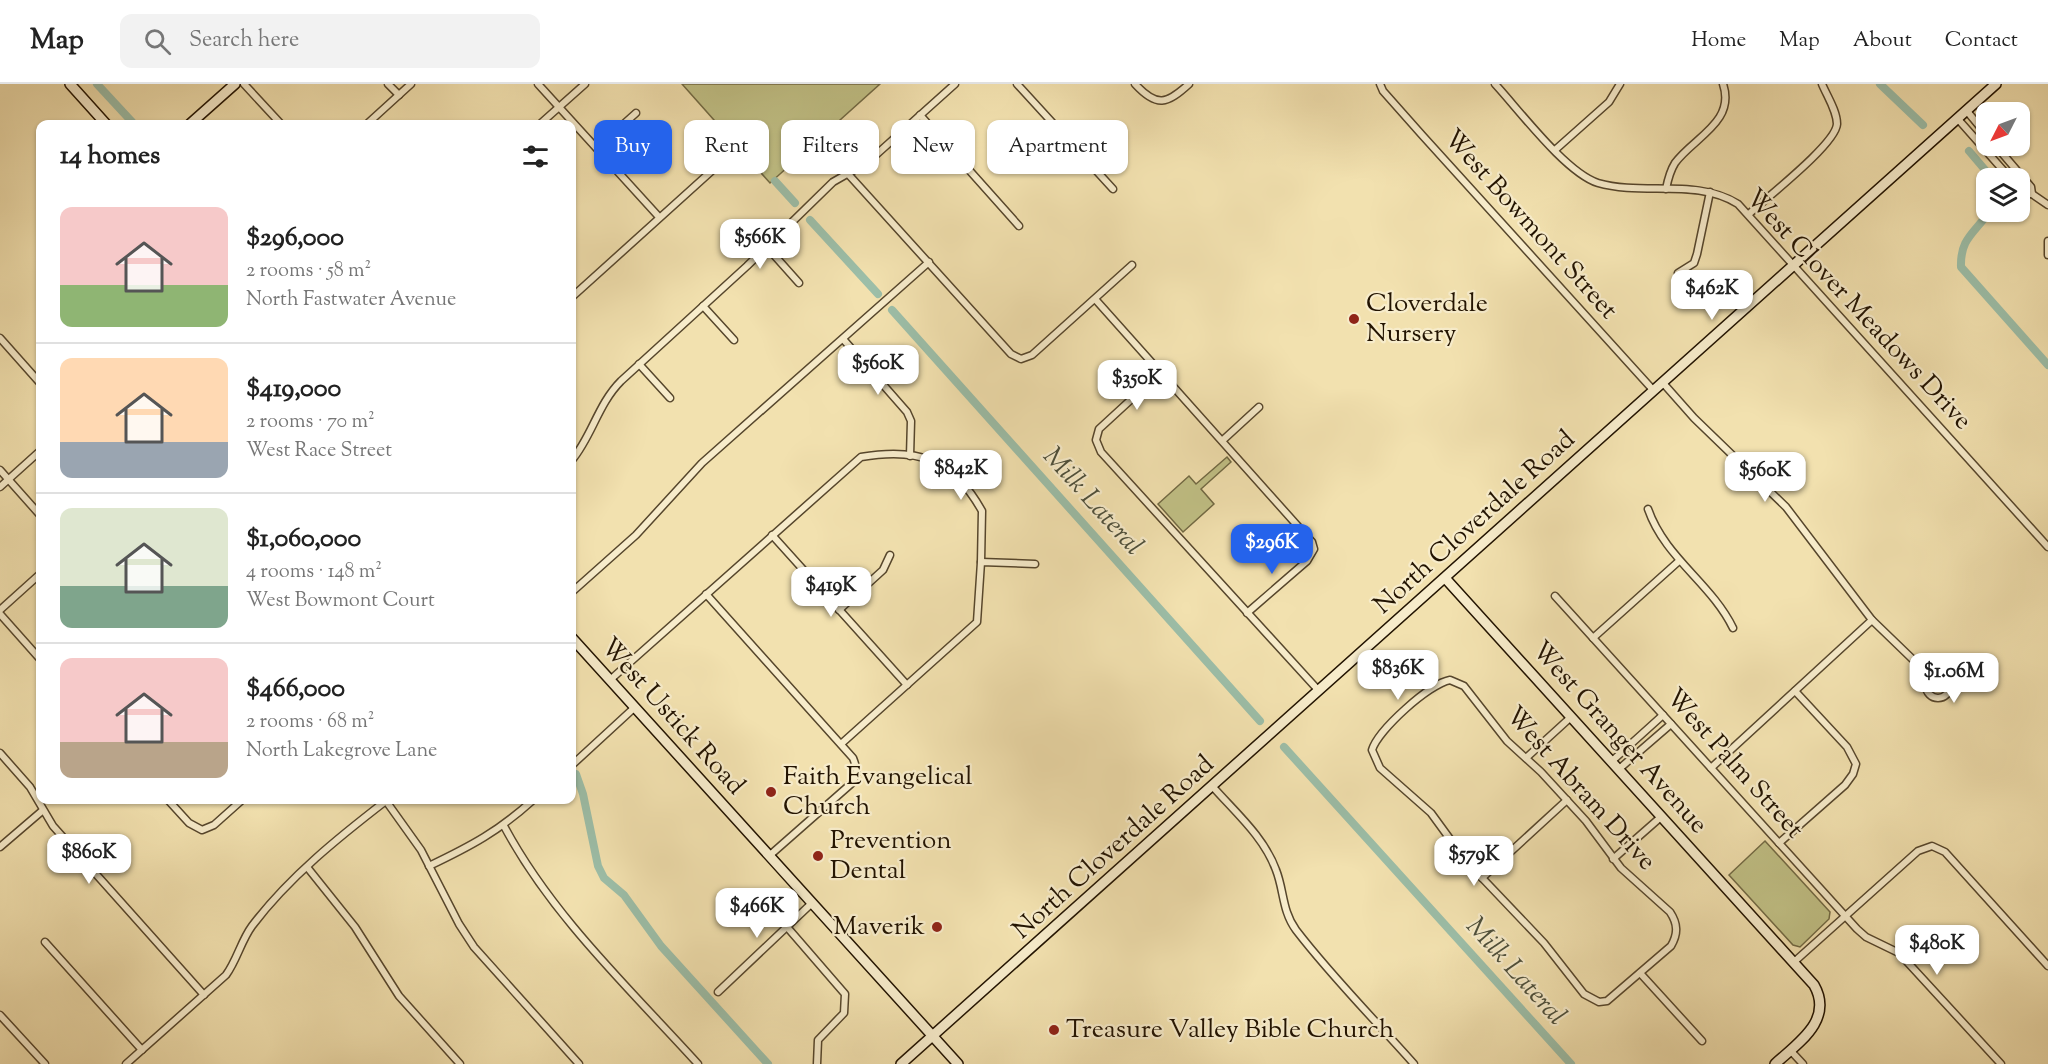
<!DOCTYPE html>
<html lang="en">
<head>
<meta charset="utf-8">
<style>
	:root { --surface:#fff; --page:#f2f2f2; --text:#222; --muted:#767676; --line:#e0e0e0; --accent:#2563eb }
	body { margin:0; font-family:"Sorts Mill Goudy",serif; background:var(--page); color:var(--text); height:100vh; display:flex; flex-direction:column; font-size:22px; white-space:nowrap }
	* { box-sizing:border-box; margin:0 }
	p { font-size:20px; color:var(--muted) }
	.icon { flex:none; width:33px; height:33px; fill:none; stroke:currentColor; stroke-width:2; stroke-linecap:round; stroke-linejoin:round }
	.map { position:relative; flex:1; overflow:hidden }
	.details { position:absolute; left:36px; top:36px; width:540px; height:684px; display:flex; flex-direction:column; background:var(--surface); border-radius:12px; box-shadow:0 2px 4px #0004 }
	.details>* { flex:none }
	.banner { position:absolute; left:594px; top:36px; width:570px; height:54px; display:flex; gap:12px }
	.needle { width:39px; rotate:228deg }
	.fabs { position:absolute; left:1976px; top:18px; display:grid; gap:12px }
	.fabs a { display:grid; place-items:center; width:54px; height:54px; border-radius:12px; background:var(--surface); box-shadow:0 2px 4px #0004; font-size:30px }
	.price { position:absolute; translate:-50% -51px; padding:0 14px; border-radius:12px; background:#fff; color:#222; font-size:20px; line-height:39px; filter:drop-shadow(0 2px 3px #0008) }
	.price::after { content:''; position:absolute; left:50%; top:36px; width:18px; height:14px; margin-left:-9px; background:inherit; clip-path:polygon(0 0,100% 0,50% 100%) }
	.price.current { background:var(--accent); color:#fff }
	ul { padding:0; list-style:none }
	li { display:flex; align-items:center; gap:18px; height:150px; padding:0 24px }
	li+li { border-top:2px solid var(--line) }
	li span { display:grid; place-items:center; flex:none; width:168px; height:120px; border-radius:12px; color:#555 }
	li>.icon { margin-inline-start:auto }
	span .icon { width:72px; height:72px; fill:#fffc; stroke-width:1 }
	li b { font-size:26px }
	h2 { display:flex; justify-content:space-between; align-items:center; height:72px; padding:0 24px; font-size:26px }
	.tag { padding:0 21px; border-radius:12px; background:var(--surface); box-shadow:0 2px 4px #0004; font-size:21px; line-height:54px }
	.tag.current { background:var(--accent); color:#fff }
	header { display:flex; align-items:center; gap:36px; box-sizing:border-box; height:84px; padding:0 30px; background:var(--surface); border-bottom:2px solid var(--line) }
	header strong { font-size:28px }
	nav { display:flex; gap:33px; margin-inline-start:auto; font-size:21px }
	.search { width:420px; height:54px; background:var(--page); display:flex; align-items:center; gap:15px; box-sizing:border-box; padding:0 21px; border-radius:12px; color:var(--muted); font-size:22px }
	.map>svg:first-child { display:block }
	.green { fill:#c1c186; stroke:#726a44; stroke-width:1.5 }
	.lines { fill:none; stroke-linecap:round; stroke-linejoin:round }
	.canal { stroke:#9cbea8; stroke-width:8 }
	.street-casing { stroke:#56462c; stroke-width:9 }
	.secondary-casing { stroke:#221301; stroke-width:12 }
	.street { stroke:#f7eccb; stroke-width:6 }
	.secondary { stroke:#f7eccb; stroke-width:9 }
	.poi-dot { fill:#8f2418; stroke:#f7eccb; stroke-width:2 }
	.labels { text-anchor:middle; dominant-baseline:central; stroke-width:4.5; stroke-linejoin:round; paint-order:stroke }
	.street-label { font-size:26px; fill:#221301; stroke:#f7eccb }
	.poi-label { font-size:26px; fill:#221301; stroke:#f7eccb; text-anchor:start }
	.water-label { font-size:27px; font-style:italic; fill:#4d4f3b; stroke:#f7eccb }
</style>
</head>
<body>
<header>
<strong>Map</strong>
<div class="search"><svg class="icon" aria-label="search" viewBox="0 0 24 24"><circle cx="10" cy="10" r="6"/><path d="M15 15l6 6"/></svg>Search here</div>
<nav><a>Home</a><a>Map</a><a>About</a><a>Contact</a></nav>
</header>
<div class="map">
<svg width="2048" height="980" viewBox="0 0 2048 980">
	<rect width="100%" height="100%" fill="#f2e1af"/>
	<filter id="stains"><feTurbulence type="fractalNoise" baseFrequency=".00333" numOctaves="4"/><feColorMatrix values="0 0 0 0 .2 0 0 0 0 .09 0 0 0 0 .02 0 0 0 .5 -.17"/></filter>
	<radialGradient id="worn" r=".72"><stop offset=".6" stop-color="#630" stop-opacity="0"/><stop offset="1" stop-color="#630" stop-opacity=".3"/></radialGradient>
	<g class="green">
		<polygon points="682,0 880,0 770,99"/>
		<polygon points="1227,373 1231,378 1201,405 1214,420 1183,448 1158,420 1189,392 1196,400"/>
		<polygon points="1765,757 1830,828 1829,835 1800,863 1793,861 1729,791"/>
	</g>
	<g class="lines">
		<g class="canal">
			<polyline points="97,0 134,40"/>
			<polyline points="1880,0 1923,41"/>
			<polyline points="1969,67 1992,94"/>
			<polyline points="775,97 795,119"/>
			<path d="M 1989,128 C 1975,149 1960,154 1961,183 L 2048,281"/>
			<polyline points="810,136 878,210"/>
			<polyline points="892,226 1260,637"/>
			<polyline points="1284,663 1571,980"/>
			<polyline points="576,690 583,710 598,782 604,794 624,811 661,862 768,980"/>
		</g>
		<g class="street-casing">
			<g id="street">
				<polyline points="244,0 281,40"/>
				<polyline points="388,0 399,11"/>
				<polyline points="538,0 659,133"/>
				<polyline points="1017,0 1113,105"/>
				<path d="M 1135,0 C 1157,24 1167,20 1189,0"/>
				<polyline points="1380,0 1383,7 1422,51 1654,307"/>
				<path d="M 1495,0 C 1519,26 1566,89 1598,99 C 1643,112 1697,94 1738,120 L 2048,463"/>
				<polyline points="1966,26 1986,50"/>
				<polyline points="920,31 1019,142"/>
				<polyline points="1957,34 2010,94"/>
				<polyline points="367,40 411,0"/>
				<polyline points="540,40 585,0"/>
				<polyline points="1996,62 2031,103 2032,110 2023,110 2019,105"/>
				<polyline points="597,64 636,29"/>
				<polyline points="1555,66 1609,18 1620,0"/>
				<polyline points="849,91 1011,270 1021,275 1032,271 1132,181"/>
				<path d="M 1666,105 C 1668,95 1670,87 1675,79 C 1693,54 1736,38 1723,0"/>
				<polyline points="2032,110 2048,121"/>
				<path d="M 1749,130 C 1766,114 1836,60 1837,40 C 1837,27 1827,12 1822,0"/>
				<polyline points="2048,157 2048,171"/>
				<polyline points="766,162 799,199"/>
				<polyline points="1678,189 1694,179 1697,170 1710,108"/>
				<polyline points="572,213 726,74"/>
				<polyline points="1095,215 1312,458 1314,465 1307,477 1247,529"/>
				<polyline points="703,222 734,256"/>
				<polyline points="0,254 40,299"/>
				<polyline points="843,255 907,328 911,337 910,372"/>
				<polyline points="639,280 670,314"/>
				<polyline points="1161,288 1099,345 1096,356 1101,368 1319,607"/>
				<polyline points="1663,299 1694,334 1786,423 1872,536 1931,593"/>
				<polyline points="1223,356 1259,323"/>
				<path d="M 572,376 C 592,352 598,320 621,297 L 747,182 L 833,98 L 868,78 L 955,0"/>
				<polyline points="0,386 40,431"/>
				<polyline points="0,403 40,367"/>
				<path d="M 1648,425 C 1665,474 1711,499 1733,544"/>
				<polyline points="772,451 907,601"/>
				<polyline points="572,508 636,451 702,379 929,178"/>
				<path d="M 706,510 L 853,674 C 857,684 858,690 852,699 L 769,772"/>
				<polyline points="1555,512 1857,845 1866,853 1899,869 2001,980"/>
				<polyline points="0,526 40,490"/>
				<polyline points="839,526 883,486 890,471"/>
				<polyline points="0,530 40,575"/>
				<polyline points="1593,554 1679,477"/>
				<circle cx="1938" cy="602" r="12"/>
				<path d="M 610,596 L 861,373 C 918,363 953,375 982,427 L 981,478"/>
				<path d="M 1450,596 L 1464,602 L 1507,657 L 1541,688 L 1586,737 L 1621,784 L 1670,828 C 1678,840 1678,850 1671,862 L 1607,917 L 1599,918 L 1584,910 L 1544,859 L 1466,777 L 1431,729 L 1380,684 L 1372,666 C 1378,646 1429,600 1450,596 Z"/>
				<polyline points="841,660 977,538 981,478 1035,480"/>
				<polyline points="0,669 30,703 53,742 204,911"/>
				<polyline points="1526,674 1571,633"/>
				<polyline points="1612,677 1663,631"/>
				<polyline points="572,681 634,624"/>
				<polyline points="1711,684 1872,536"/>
				<polyline points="1619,685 1671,640"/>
				<path d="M 1213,703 C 1236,729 1264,753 1276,786 C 1284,806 1282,827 1296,846 C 1332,893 1375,936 1414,980"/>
				<polyline points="168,716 189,739 202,746 214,741 242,716"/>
				<polyline points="386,717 421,766 459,840 474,863 579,980"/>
				<path d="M 504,742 C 552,832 630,905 698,980"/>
				<polyline points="1779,759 1845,701 1853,690 1856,680 1847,663 1795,607"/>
				<polyline points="0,763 42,727"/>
				<polyline points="1613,775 1662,732"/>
				<path d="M 429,782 C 471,762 499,747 533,716"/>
				<polyline points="307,783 355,843 399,912 460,980"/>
				<polyline points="1482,794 1567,716"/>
				<polyline points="787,843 845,910 844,929 818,956 817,980"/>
				<polyline points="45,858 142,966"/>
				<polyline points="1794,878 1918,767 1932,762 1945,768 2048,882"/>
				<polyline points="1640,889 1702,957"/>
				<polyline points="718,908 812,819"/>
				<polyline points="0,931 45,980"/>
				<polyline points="1790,966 1803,980"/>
				<path d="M 126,980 L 226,891 C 237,876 241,857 252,842 C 289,793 339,753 387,716"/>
			</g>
		</g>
		<g class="secondary-casing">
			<g id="secondary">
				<polyline points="70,0 106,40"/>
				<polyline points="190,40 235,0"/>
				<path d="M 1445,494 L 1814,901 C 1834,936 1798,959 1775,980"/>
				<polyline points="572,554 958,980"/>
				<polyline points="901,980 1996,0"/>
			</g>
		</g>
		<use href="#street" class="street"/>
		<use href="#secondary" class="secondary"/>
	</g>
	<g class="poi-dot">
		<circle cx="1354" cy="235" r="6"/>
		<circle cx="771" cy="708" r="6"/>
		<circle cx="818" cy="772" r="6"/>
		<circle cx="937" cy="843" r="6"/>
		<circle cx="1054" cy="946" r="6"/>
	</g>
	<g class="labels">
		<g class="street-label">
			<text transform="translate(1530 141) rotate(48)">West Bowmont Street</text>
			<text transform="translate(1858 226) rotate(47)">West Clover Meadows Drive</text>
			<text transform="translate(1475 439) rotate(-42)">North Cloverdale Road</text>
			<text transform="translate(672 633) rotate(48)">West Ustick Road</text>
			<text transform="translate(1619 654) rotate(48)">West Granger Avenue</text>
			<text transform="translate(1734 680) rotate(48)">West Palm Street</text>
			<text transform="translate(1580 705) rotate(48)">West Abram Drive</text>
			<text transform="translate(1114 764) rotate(-42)">North Cloverdale Road</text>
		</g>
		<g class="poi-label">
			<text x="1366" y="220">Cloverdale<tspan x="1366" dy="30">Nursery</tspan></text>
			<text x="783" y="693">Faith Evangelical<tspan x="783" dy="30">Church</tspan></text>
			<text x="830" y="757">Prevention<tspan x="830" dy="30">Dental</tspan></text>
			<text x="925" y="843" text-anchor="end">Maverik</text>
			<text x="1066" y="946">Treasure Valley Bible Church</text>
		</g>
		<g class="water-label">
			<text transform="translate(1092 418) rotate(48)">Milk Lateral</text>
			<text transform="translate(1515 888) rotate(48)">Milk Lateral</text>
		</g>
	</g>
	<rect width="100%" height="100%" filter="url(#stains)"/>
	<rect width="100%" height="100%" fill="url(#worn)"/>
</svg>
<div class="fabs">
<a><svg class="needle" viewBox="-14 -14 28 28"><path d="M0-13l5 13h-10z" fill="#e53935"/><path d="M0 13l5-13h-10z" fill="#767676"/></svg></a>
<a><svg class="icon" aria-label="layers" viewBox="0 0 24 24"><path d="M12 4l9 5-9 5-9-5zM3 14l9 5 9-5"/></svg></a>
</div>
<b class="price" style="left:760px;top:186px">$566K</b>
<b class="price" style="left:1712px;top:237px">$462K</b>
<b class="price" style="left:878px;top:312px">$560K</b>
<b class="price" style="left:1137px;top:327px">$350K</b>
<b class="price" style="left:961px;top:417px">$842K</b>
<b class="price" style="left:1765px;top:419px">$560K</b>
<b class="price current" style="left:1272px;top:491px">$296K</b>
<b class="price" style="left:831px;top:534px">$419K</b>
<b class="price" style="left:1398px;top:617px">$836K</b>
<b class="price" style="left:1954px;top:620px">$1.06M</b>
<b class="price" style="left:89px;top:801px">$860K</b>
<b class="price" style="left:1474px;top:803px">$579K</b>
<b class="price" style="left:757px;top:855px">$466K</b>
<b class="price" style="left:1937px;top:892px">$480K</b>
<div class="banner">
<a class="tag current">Buy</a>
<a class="tag">Rent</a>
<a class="tag">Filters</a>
<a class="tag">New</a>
<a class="tag">Apartment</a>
</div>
<section class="details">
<h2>14 homes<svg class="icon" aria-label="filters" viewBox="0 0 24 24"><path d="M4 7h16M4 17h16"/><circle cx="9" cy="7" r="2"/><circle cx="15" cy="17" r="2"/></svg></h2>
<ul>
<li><span style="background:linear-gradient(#f6c9c9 65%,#8fb573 0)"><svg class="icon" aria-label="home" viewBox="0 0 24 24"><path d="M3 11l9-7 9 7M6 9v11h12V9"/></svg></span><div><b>$296,000</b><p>2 rooms · 58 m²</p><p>North Fastwater Avenue</p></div></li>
<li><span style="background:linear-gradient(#ffd9b3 70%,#9aa5b1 0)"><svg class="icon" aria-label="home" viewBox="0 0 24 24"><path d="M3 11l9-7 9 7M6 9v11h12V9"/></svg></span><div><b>$419,000</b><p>2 rooms · 70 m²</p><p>West Race Street</p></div></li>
<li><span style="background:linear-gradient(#dfe7d0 65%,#7fa58c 0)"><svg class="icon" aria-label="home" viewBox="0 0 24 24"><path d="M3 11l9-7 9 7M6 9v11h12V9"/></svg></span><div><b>$1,060,000</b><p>4 rooms · 148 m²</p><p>West Bowmont Court</p></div></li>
<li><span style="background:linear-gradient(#f6c9c9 70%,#b9a48a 0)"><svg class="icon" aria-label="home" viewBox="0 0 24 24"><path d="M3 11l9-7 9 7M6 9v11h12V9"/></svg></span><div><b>$466,000</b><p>2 rooms · 68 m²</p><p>North Lakegrove Lane</p></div></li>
</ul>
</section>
</div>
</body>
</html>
